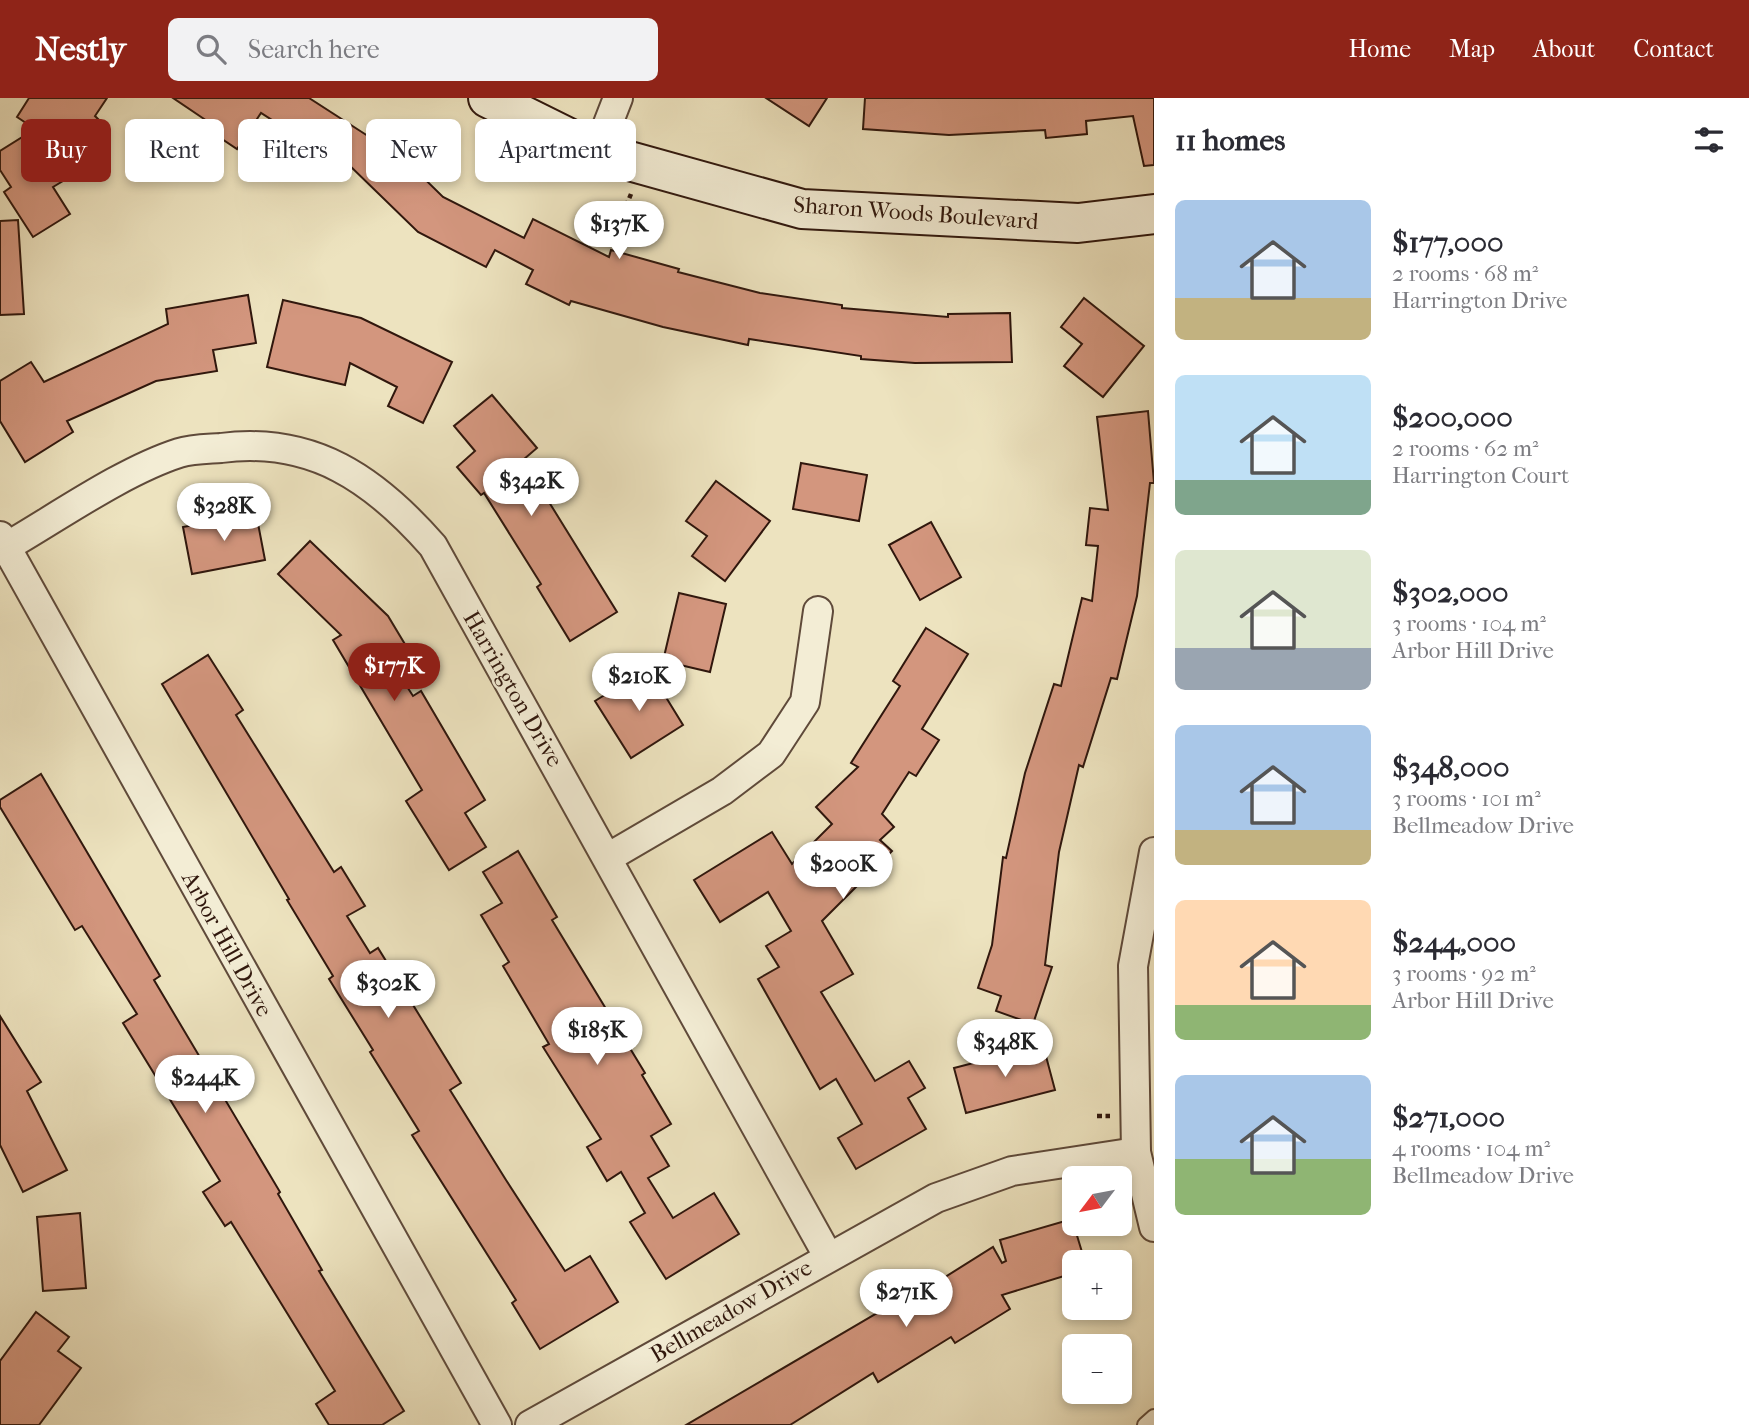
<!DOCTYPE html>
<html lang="en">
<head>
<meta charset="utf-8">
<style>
	:root { --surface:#fff; --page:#f2f2f3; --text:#2b2b33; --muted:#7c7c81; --accent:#8f2418 }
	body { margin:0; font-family:"IM FELL French Canon",serif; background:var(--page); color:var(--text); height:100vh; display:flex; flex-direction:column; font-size:26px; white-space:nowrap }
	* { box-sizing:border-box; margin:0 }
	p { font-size:23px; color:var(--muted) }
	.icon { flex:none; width:38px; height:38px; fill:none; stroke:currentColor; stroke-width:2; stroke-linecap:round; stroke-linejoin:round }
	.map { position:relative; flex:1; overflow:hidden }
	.side { display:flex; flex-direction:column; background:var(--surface); width:595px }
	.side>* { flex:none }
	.hud { position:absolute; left:21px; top:21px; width:665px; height:63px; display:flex; gap:14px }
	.needle { width:46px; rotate:238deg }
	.controls { position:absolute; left:1062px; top:1068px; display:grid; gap:14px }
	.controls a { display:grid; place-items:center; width:70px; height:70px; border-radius:10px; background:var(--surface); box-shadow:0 4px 10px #0003; font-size:35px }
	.price { position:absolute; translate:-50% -60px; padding:0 16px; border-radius:24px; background:#fff; color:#222; font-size:23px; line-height:46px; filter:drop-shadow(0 2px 4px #0008) }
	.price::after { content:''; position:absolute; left:50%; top:42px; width:21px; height:16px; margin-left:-10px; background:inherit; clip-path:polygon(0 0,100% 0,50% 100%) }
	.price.active { background:var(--accent); color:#fff }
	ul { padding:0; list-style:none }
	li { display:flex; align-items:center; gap:21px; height:175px; padding:0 21px }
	li span { display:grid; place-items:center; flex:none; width:196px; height:140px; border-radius:10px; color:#555 }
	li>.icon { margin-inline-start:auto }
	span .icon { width:84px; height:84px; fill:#fffc; stroke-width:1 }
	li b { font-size:30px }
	h2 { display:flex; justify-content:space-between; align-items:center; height:84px; padding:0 21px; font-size:30px }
	.tag { padding:0 24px; border-radius:10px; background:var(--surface); box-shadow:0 4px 10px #0003; font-size:24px; line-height:63px }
	.tag.active { background:var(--accent); color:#fff }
	header { display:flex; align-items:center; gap:42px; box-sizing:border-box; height:98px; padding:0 35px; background:var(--accent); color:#fff }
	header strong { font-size:33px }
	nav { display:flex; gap:38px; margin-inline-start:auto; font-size:24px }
	.search { width:490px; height:63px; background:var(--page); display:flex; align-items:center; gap:18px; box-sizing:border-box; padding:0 24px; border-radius:10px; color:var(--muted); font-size:26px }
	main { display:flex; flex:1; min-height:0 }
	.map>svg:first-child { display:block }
	.building { fill:#d3967e; stroke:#30170d; stroke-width:2 }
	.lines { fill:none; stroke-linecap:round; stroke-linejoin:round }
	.lane-casing { stroke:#5f4a3a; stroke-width:18 }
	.street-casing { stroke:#5f4a3a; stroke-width:32 }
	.secondary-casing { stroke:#30170d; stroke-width:42 }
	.path { stroke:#30170d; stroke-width:4.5; stroke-dasharray:5 3.5; stroke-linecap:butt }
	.lane { stroke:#f3edd5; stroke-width:14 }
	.street { stroke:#f3edd5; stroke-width:28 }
	.secondary { stroke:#f3edd5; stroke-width:38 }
	.labels { text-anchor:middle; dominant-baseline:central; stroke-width:5; stroke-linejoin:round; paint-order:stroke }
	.street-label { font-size:23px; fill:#30170d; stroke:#f3edd5 }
</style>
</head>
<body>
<header>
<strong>Nestly</strong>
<div class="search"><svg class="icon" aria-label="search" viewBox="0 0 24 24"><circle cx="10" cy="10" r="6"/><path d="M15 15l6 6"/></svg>Search here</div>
<nav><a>Home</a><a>Map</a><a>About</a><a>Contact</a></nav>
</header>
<main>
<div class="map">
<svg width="1154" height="1327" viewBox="0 0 1154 1327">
	<rect width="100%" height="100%" fill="#ede3bf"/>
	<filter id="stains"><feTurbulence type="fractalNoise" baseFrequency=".00286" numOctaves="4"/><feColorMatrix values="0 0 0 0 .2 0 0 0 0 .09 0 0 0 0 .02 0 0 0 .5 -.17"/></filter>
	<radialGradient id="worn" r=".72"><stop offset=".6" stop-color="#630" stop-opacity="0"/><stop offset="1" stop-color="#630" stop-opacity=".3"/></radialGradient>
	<g class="building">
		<polygon points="29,0 107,0 95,18 99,22 68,69 73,77 53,89 70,116 33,139 4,94 11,89 0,72 0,53 35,31 17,19"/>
		<polygon points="173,0 309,0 385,49 388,45 443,99 524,140 533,121 609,159 611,152 679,171 678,174 760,195 842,207 842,210 948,219 948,216 1010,215 1012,264 915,265 861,261 861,258 749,241 748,247 663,229 571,203 569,207 526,186 533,172 495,152 486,169 418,134 346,64 343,68 261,15 237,51 210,33 213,27"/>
		<polygon points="766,0 827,0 809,28"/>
		<polygon points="865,0 1154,0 1154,67 1144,68 1133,18 1086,23 1087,36 1046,40 1045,32 949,37 863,31"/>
		<polygon points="18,122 24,216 0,217 0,123"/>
		<polygon points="248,197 256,245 213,252 217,273 156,283 67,323 73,334 25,364 0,323 0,283 31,264 44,284 168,226 166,211"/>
		<polygon points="1084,200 1144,248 1103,299 1064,268 1082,246 1061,229"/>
		<polygon points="283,202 361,220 452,264 423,325 388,308 397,289 350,265 345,287 267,269"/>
		<polygon points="492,297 537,350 523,362 617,514 570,543 537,489 541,486 484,395 481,397 457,369 475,353 454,328"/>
		<polygon points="1148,313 1154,385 1150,385 1137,498 1117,581 1111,580 1083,669 1079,667 1059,754 1045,867 1052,869 1033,926 996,913 1001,898 978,890 992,847 1003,759 1006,760 1025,675 1054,586 1061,588 1082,500 1092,503 1098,448 1086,447 1090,410 1108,412 1097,319"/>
		<polygon points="801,365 867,377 859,423 793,411"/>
		<polygon points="716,383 770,423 725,483 692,458 707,438 686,423"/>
		<polygon points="256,415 265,462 192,476 183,429"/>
		<polygon points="931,424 961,479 920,502 889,447"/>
		<polygon points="310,443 388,518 406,548 388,559 413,598 421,593 485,702 465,715 486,749 449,772 406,703 422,692 333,542 341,537 278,476"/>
		<polygon points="679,495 726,506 710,574 663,563"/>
		<polygon points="926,530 968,556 922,631 939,642 916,678 909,674 882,716 894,729 880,742 892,753 822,823 853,876 821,894 875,983 909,963 925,990 908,1000 926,1031 856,1071 838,1040 862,1026 836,981 820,991 758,881 779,869 766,848 791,833 768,794 720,824 694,782 772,734 792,766 832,726 816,709 858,669 851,665 900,588 893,583"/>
		<polygon points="208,557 243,612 236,617 334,774 341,769 365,808 347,818 370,855 378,850 461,985 450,992 506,1082 565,1173 590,1158 618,1204 540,1251 512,1205 516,1202 412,1037 419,1033 370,954 373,952 329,881 333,878 287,802 289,801 162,586"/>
		<polygon points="648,570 683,627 631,660 595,603"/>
		<polygon points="41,676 160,878 154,882 280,1094 278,1096 322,1172 319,1173 404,1313 382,1327 329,1327 316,1306 335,1293 231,1124 225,1128 203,1094 220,1083 123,925 137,916 82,828 75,832 0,709 0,702"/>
		<polygon points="518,753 557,819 552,822 645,975 642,977 671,1026 651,1038 669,1068 648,1080 673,1120 714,1095 739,1136 666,1181 630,1124 645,1115 621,1074 607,1083 587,1049 601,1041 543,949 549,946 503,868 509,864 481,817 502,805 483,774"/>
		<polygon points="0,918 41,984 27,993 67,1072 23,1094 0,1047"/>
		<polygon points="1043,947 1055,992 966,1015 954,970"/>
		<polygon points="80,1115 86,1190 43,1193 37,1119"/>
		<polygon points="1072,1121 1085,1164 1074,1164 1074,1175 1002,1197 1010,1211 955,1245 951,1239 878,1284 873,1275 790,1327 686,1327 908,1197 910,1201 993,1149 1002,1165 1006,1163 1000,1142"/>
		<polygon points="36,1214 69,1239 58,1253 81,1270 39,1327 0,1327 0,1263"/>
	</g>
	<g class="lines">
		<g class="lane-casing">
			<polyline id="lane" points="1145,1327 1154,1319"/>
		</g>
		<g class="street-casing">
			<g id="street">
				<polyline points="597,54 618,0"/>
				<polyline points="0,438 497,1327"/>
				<path d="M 6,449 C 58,419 123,373 179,355 C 192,351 208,351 221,350 C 313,338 375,382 433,448 L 828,1158"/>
				<polyline points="1154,754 1133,868 1136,1054 1154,1129"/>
				<polyline points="609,759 722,693 771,656 805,604 818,513"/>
				<polyline points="530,1327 936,1100 1012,1073 1136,1054"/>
			</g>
		</g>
		<g class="secondary-casing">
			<polyline id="secondary" points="488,0 597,54 802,111 1078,125 1154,116"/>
		</g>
		<g class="path">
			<polyline points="626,108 631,96"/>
			<polyline points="1097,1018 1110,1018"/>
		</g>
		<use href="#lane" class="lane"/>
		<use href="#street" class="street"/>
		<use href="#secondary" class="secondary"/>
	</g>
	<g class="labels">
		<g class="street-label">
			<text transform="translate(916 115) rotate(4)">Sharon Woods Boulevard</text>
			<text transform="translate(513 591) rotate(60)">Harrington Drive</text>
			<text transform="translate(227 846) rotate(61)">Arbor Hill Drive</text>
			<text transform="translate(731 1213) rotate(-30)">Bellmeadow Drive</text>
		</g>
	</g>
	<rect width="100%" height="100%" filter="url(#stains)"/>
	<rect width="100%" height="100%" fill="url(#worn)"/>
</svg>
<div class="controls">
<a><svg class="needle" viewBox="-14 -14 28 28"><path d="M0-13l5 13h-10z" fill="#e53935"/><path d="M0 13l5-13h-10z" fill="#7c7c81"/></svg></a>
<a>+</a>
<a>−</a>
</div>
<b class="price" style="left:619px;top:163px">$137K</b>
<b class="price" style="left:531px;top:420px">$342K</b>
<b class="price" style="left:224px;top:445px">$328K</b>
<b class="price active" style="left:394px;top:605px">$177K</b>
<b class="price" style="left:639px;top:615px">$210K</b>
<b class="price" style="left:843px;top:803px">$200K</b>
<b class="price" style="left:388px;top:922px">$302K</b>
<b class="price" style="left:597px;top:969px">$185K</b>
<b class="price" style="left:1005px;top:981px">$348K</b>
<b class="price" style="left:205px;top:1017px">$244K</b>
<b class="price" style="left:906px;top:1231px">$271K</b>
<div class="hud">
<a class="tag active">Buy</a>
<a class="tag">Rent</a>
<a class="tag">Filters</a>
<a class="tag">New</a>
<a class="tag">Apartment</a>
</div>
</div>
<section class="side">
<h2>11 homes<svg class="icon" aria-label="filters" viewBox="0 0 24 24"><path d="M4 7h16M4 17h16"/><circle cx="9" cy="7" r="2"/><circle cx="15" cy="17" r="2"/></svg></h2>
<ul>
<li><span style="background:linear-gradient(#a9c7e8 70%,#c2b280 0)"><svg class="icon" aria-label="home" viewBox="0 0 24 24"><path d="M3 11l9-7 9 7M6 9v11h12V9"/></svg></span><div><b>$177,000</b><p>2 rooms · 68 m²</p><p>Harrington Drive</p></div></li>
<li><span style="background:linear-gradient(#bfe0f5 75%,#7fa58c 0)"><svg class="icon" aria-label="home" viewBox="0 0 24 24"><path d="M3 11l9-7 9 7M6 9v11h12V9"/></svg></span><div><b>$200,000</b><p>2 rooms · 62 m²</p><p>Harrington Court</p></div></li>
<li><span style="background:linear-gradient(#dfe7d0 70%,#9aa5b1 0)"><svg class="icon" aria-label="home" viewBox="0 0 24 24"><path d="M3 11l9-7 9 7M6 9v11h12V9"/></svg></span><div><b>$302,000</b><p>3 rooms · 104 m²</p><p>Arbor Hill Drive</p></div></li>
<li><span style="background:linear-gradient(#a9c7e8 75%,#c2b280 0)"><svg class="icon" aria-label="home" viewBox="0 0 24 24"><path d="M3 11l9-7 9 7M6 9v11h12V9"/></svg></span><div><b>$348,000</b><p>3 rooms · 101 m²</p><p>Bellmeadow Drive</p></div></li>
<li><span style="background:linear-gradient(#ffd9b3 75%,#8fb573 0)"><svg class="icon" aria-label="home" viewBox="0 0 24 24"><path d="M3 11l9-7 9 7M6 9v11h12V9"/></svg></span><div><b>$244,000</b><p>3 rooms · 92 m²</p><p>Arbor Hill Drive</p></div></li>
<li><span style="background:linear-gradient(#a9c7e8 60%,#8fb573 0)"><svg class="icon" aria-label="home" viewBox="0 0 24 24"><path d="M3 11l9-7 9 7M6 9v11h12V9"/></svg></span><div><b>$271,000</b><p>4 rooms · 104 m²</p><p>Bellmeadow Drive</p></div></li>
</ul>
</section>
</main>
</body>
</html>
